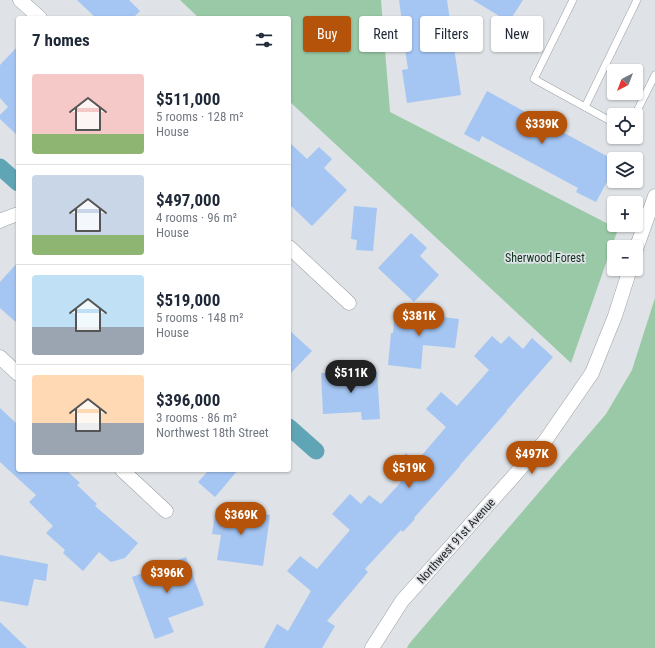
<!DOCTYPE html>
<html lang="en">
<head>
<meta charset="utf-8">
<style>
	:root { --surface:#fff; --page:#f6f6f7; --text:#1f2937; --muted:#747a83; --line:#e0e1e3; --accent:#b45309 }
	body { margin:0; font-family:"Roboto Condensed",sans-serif; background:var(--page); color:var(--text); height:100vh; display:flex; flex-direction:column; font-size:15px; white-space:nowrap }
	* { box-sizing:border-box; margin:0 }
	p { font-size:13px; color:var(--muted) }
	.icon { flex:none; width:22px; height:22px; fill:none; stroke:currentColor; stroke-width:2; stroke-linecap:round; stroke-linejoin:round }
	.map { position:relative; flex:1; overflow:hidden }
	.sheet { position:absolute; left:16px; top:16px; width:275px; height:456px; display:flex; flex-direction:column; background:var(--surface); border-radius:4px; box-shadow:0 1px 3px #0004 }
	.sheet>* { flex:none }
	.guide { position:absolute; left:303px; top:16px; width:292px; height:36px; display:flex; gap:8px }
	.needle { width:26px; rotate:222deg }
	.controls { position:absolute; left:607px; top:64px; display:grid; gap:8px }
	.controls a { display:grid; place-items:center; width:36px; height:36px; border-radius:4px; background:var(--surface); box-shadow:0 1px 3px #0004; font-size:20px }
	.price { position:absolute; translate:-50% -34px; padding:0 9px; border-radius:14px; background:var(--accent); color:#fff; font-size:13px; line-height:26px; filter:drop-shadow(0 1px 2px #0008) }
	.price::after { content:''; position:absolute; left:50%; top:24px; width:12px; height:9px; margin-left:-6px; background:inherit; clip-path:polygon(0 0,100% 0,50% 100%) }
	.price.current { background:#222; color:#fff }
	ul { padding:0; list-style:none }
	li { display:flex; align-items:center; gap:12px; height:100px; padding:0 16px }
	li+li { border-top:1px solid var(--line) }
	li span { display:grid; place-items:center; flex:none; width:112px; height:80px; border-radius:4px; color:#555 }
	li>.icon { margin-inline-start:auto }
	span .icon { width:48px; height:48px; fill:#fffc; stroke-width:1 }
	li b { font-size:17px }
	h2 { display:flex; justify-content:space-between; align-items:center; height:48px; padding:0 16px; font-size:17px }
	.tag { padding:0 14px; border-radius:4px; background:var(--surface); box-shadow:0 1px 3px #0004; font-size:14px; line-height:36px }
	.tag.current { background:var(--accent); color:#fff }
	.map>svg:first-child { display:block }
	.green { fill:#99c9a6 }
	.lines { fill:none; stroke-linecap:round; stroke-linejoin:round }
	.canal { stroke:#60a5b5; stroke-width:17 }
	.building { fill:#a5c6f3 }
	.lane-casing { stroke:#9c9fa3; stroke-width:8 }
	.street-casing { stroke:#9c9fa3; stroke-width:15 }
	.lane { stroke:#fff; stroke-width:7 }
	.street { stroke:#fff; stroke-width:14 }
	.labels { text-anchor:middle; dominant-baseline:central; stroke-width:3.5; stroke-linejoin:round; paint-order:stroke }
	.park-label { font-size:12px; fill:#0c331b; stroke:#dfe2e6 }
	.street-label { font-size:12px; fill:#232526; stroke:#dfe2e6 }
</style>
</head>
<body>
<div class="map">
<svg width="655" height="648" viewBox="0 0 655 648">
	<rect width="100%" height="100%" fill="#dfe2e6"/>
	<g class="green">
		<polygon points="180,0 381,0 390,112 618,229 571,363 289,101 289,18 199,18"/>
		<polygon points="655,298 655,648 407,648 409,644 606,414 632,370"/>
	</g>
	<g class="lines">
		<g class="canal">
			<polyline points="0,167 18,183"/>
			<polyline points="289,427 316,451"/>
		</g>
	</g>
	<g class="building">
		<polygon points="77,0 129,0 140,11 133,18 96,18"/>
		<polygon points="399,0 447,0 461,95 407,103 402,70 408,69 402,29 403,29"/>
		<polygon points="473,0 523,0 509,22"/>
		<polygon points="18,46 18,136 0,119 0,115 8,107 0,98 0,65"/>
		<polygon points="487,91 614,160 614,169 596,202 576,192 578,188 482,136 479,142 464,134"/>
		<polygon points="289,142 307,159 319,147 332,159 324,168 347,190 312,226 289,204"/>
		<polygon points="354,206 377,208 373,251 356,250 357,240 351,239"/>
		<polygon points="411,233 427,248 420,256 439,275 414,302 378,268"/>
		<polygon points="18,262 18,324 0,308 0,282"/>
		<polygon points="395,309 417,311 417,314 459,319 455,348 423,345 421,369 388,365 391,333 393,333"/>
		<polygon points="289,330 312,351 289,375"/>
		<polygon points="492,336 501,344 509,336 523,349 532,338 553,357 506,411 507,411 460,465 460,466 414,518 415,519 403,532 401,530 365,569 368,572 327,621 335,626 322,648 264,648 277,624 288,631 311,591 287,571 300,556 317,569 350,530 332,514 350,494 361,504 369,495 381,504 401,482 389,472 406,453 416,462 446,427 426,409 441,392 457,406 489,370 474,356"/>
		<polygon points="377,371 380,419 362,420 361,412 323,414 321,373 339,373 339,374"/>
		<polygon points="0,408 18,425 18,470 66,470 80,483 77,485 97,504 95,506 138,543 125,558 111,562 99,552 83,571 63,553 65,550 46,533 53,526 29,502 36,495 0,462"/>
		<polygon points="209,470 238,470 215,497 198,482"/>
		<polygon points="216,508 270,515 263,566 217,560 221,535 212,534"/>
		<polygon points="0,555 48,564 46,581 34,579 28,606 0,601"/>
		<polygon points="186,557 204,605 168,618 174,632 155,639 132,577"/>
		<polygon points="0,622 27,648 0,648"/>
	</g>
	<g class="lines">
		<g class="lane-casing">
			<g id="lane">
				<polyline points="573,0 534,79 585,107"/>
				<polyline points="635,115 655,75"/>
				<polyline points="614,123 585,107 637,0"/>
			</g>
		</g>
		<g class="street-casing">
			<g id="street">
				<polyline points="20,0 40,18"/>
				<polyline points="0,221 4,219 18,214"/>
				<polyline points="289,247 349,303"/>
				<polyline points="636,249 655,196"/>
				<polyline points="0,357 18,374"/>
				<polyline points="122,470 166,511"/>
				<polyline points="372,648 402,601 545,441 592,373 615,316 630,269"/>
			</g>
		</g>
		<use href="#lane" class="lane"/>
		<use href="#street" class="street"/>
	</g>
	<g class="labels">
		<g class="park-label">
			<text x="545" y="258">Sherwood Forest</text>
		</g>
		<g class="street-label">
			<text transform="translate(456 541) rotate(-48)">Northwest 91st Avenue</text>
		</g>
	</g>
</svg>
<div class="controls">
<a><svg class="needle" viewBox="-14 -14 28 28"><path d="M0-13l5 13h-10z" fill="#e53935"/><path d="M0 13l5-13h-10z" fill="#747a83"/></svg></a>
<a><svg class="icon" aria-label="locate" viewBox="0 0 24 24"><circle cx="12" cy="12" r="6"/><path d="M12 2v4M12 18v4M2 12h4M18 12h4"/></svg></a>
<a><svg class="icon" aria-label="layers" viewBox="0 0 24 24"><path d="M12 4l9 5-9 5-9-5zM3 14l9 5 9-5"/></svg></a>
<a>+</a>
<a>−</a>
</div>
<b class="price" style="left:542px;top:145px">$339K</b>
<b class="price" style="left:419px;top:337px">$381K</b>
<b class="price current" style="left:351px;top:394px">$511K</b>
<b class="price" style="left:532px;top:475px">$497K</b>
<b class="price" style="left:409px;top:489px">$519K</b>
<b class="price" style="left:241px;top:536px">$369K</b>
<b class="price" style="left:167px;top:594px">$396K</b>
<div class="guide">
<a class="tag current">Buy</a>
<a class="tag">Rent</a>
<a class="tag">Filters</a>
<a class="tag">New</a>
</div>
<section class="sheet">
<h2>7 homes<svg class="icon" aria-label="filters" viewBox="0 0 24 24"><path d="M4 7h16M4 17h16"/><circle cx="9" cy="7" r="2"/><circle cx="15" cy="17" r="2"/></svg></h2>
<ul>
<li><span style="background:linear-gradient(#f6c9c9 75%,#8fb573 0)"><svg class="icon" aria-label="home" viewBox="0 0 24 24"><path d="M3 11l9-7 9 7M6 9v11h12V9"/></svg></span><div><b>$511,000</b><p>5 rooms · 128 m²</p><p>House</p></div></li>
<li><span style="background:linear-gradient(#c9d6e8 75%,#8fb573 0)"><svg class="icon" aria-label="home" viewBox="0 0 24 24"><path d="M3 11l9-7 9 7M6 9v11h12V9"/></svg></span><div><b>$497,000</b><p>4 rooms · 96 m²</p><p>House</p></div></li>
<li><span style="background:linear-gradient(#bfe0f5 65%,#9aa5b1 0)"><svg class="icon" aria-label="home" viewBox="0 0 24 24"><path d="M3 11l9-7 9 7M6 9v11h12V9"/></svg></span><div><b>$519,000</b><p>5 rooms · 148 m²</p><p>House</p></div></li>
<li><span style="background:linear-gradient(#ffd9b3 60%,#9aa5b1 0)"><svg class="icon" aria-label="home" viewBox="0 0 24 24"><path d="M3 11l9-7 9 7M6 9v11h12V9"/></svg></span><div><b>$396,000</b><p>3 rooms · 86 m²</p><p>Northwest 18th Street</p></div></li>
</ul>
</section>
</div>
</body>
</html>
